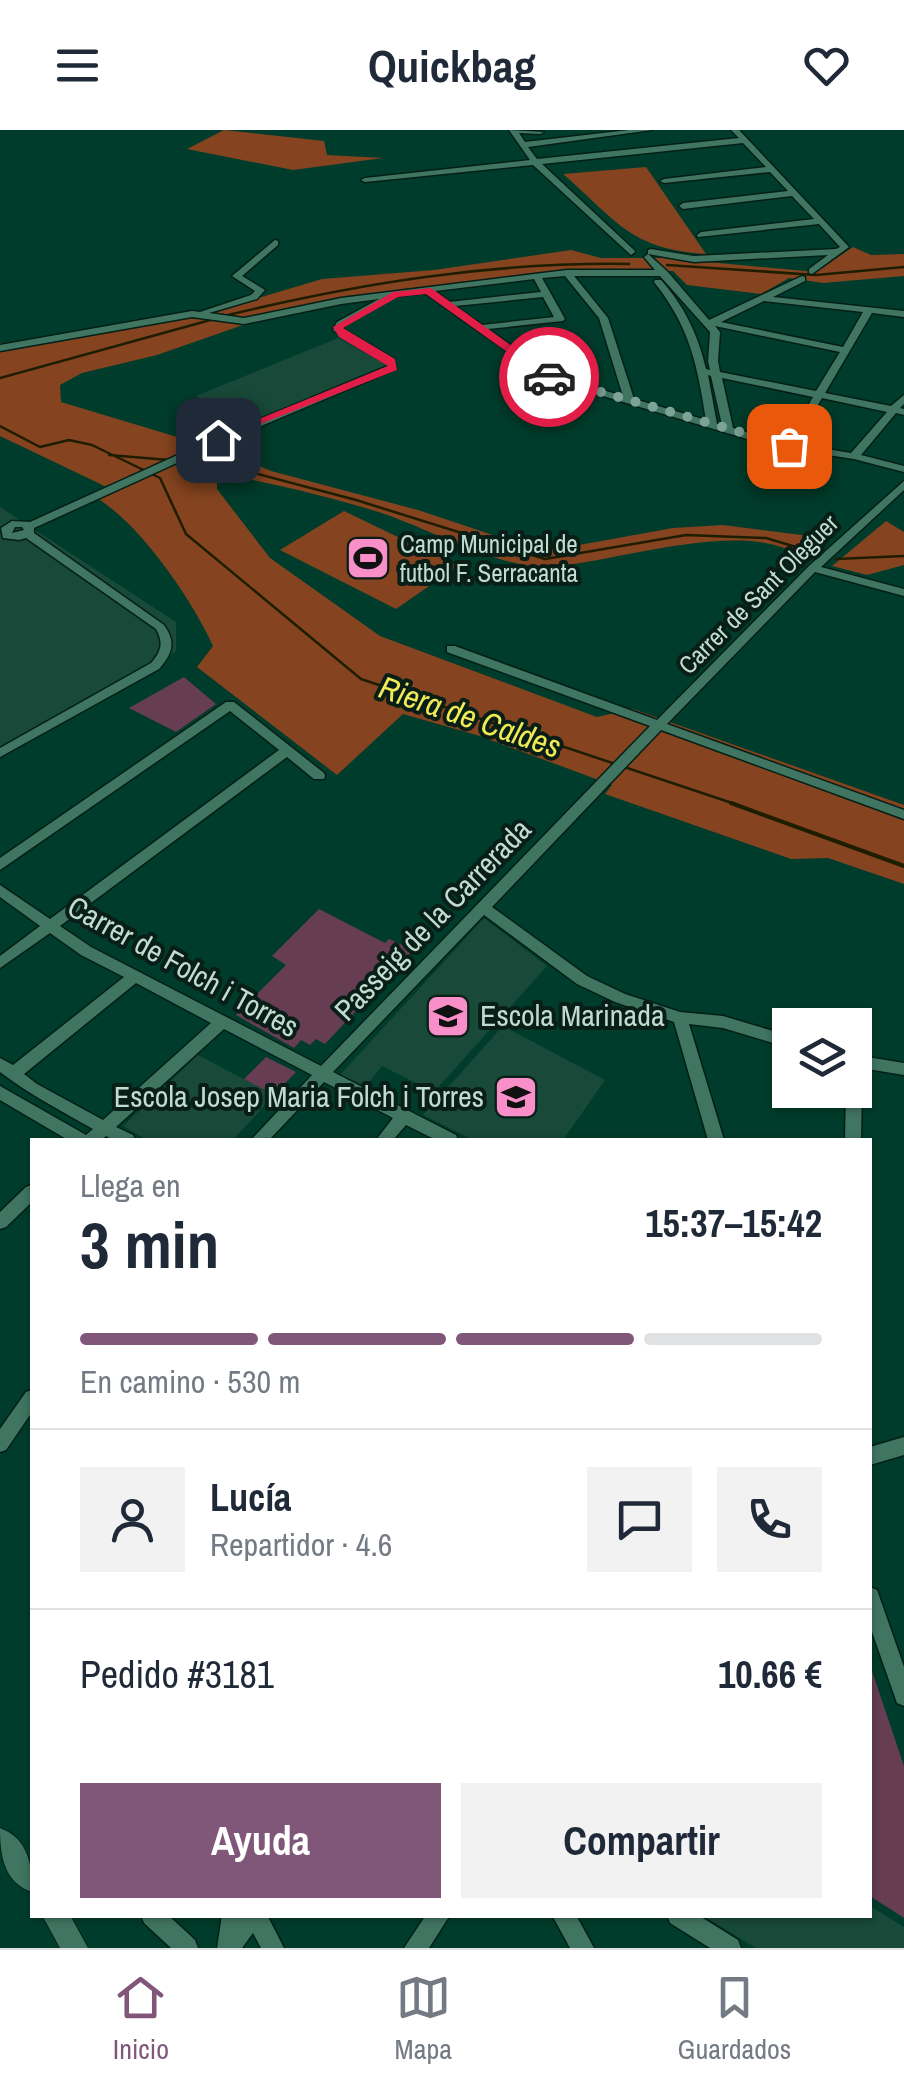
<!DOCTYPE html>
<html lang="es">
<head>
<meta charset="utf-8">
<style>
	body { margin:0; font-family:"Archivo Narrow",sans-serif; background:#f2f2f3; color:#1f2937; height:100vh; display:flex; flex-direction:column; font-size:38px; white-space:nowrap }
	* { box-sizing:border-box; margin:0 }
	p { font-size:32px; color:#747a83 }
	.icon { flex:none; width:55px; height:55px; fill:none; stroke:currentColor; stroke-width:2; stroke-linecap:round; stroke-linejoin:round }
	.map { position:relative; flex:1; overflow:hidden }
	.side { position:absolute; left:30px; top:1008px; width:842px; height:780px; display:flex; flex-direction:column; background:#fff; border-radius:0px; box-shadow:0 2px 8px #0004 }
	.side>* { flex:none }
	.buttons { position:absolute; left:772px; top:878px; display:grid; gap:20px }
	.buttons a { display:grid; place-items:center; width:100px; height:100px; border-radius:0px; background:#fff; box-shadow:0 2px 8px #0004; font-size:50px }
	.pin { position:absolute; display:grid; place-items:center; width:85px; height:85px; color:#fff; margin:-42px; border-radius:20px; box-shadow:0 5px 15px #0006 }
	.courier { position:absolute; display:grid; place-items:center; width:100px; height:100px; margin:-50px; border:8px solid #e11d48; border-radius:50%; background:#fff; color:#222; box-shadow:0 2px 12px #0007 }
	.overview em { font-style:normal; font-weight:800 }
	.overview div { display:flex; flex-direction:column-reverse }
	.overview { display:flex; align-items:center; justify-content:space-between; height:170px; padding:0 50px }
	h1 { font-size:65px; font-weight:800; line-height:75px }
	.bar { display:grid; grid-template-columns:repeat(4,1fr); gap:15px 10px; align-content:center; height:120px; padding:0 50px }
	.bar i { height:12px; border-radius:8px; background:#e0e1e3 }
	.bar .current { background:#815779 }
	.bar p { grid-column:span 4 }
	.line { display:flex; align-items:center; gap:25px; padding:0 50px; border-top:2px solid #e0e1e3 }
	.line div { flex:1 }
	.round { display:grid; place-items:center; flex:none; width:105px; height:105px; border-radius:0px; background:#f2f2f3 }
	.button { display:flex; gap:20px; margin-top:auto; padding:20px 50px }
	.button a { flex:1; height:115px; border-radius:0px; background:#815779; color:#fff; font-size:40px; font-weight:800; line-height:115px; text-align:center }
	.button a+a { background:#f2f2f3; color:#1f2937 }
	header { display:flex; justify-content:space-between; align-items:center; height:130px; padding:0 50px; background:#fff; font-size:45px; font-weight:800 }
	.dock { display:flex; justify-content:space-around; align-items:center; height:140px; border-top:2px solid #e0e1e3; background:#fff; font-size:28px; color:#747a83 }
	.dock a { display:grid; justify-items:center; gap:5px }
	.dock .current { color:#815779 }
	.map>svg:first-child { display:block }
</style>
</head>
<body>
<header><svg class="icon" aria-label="menu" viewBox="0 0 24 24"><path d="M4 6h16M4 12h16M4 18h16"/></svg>Quickbag<svg class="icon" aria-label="heart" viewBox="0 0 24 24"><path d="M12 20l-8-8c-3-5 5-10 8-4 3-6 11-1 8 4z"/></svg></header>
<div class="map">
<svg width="904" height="1818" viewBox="0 0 904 1818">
	<rect width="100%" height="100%" fill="#003c2b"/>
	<path fill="#184939" d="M338 208 388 236 245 293 196 266Z
		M0 377 176 492V521L0 619Z
		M484 788 547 836 434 962 382 936 366 956 340 945Z
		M503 896 605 950 563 1010H473L423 985Z
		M198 925 274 965 233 1010H147L123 996Z
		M870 1776 904 1797V1818H756L702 1785H870Z"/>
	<path fill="#85441f" d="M224 0 324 11 327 25 383 28 293 40 187 19Z
		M646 37 706 124C630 119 617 91 563 44Z
		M853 117 871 125 904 124V146L823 153 789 148 761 164 687 155 673 141H566L416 158 421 164 344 172 243 195 157 225 82 243 60 255 61 272 227 322 271 341 418 380 520 414 557 419 673 398 723 395 826 408 802 428C749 385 608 435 546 437 497 438 423 395 372 380 329 367 283 356 238 347L217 353V359L270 428 380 506 597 587 633 579 904 675V754L828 728 791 729 605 664 612 655 480 606 403 584 337 645 197 537 213 516C193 471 140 394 98 369L115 361 0 306V213L39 211 235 175 322 149 434 140 571 120 601 128H665L816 142Z
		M344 381 458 436 396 479 280 420Z
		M886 391 904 402V435L867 445 832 436Z"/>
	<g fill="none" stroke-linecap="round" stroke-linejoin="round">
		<path stroke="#1f1d00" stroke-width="2.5" d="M667 135 816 145 904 137
			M228 185C361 153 492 132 629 134
			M0 248 214 189
			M0 296 40 317 69 310 92 315 160 348 186 404 361 549 738 675
			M109 325 169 330
			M179 331 220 334 356 370 545 429 686 405 766 408 806 420
			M836 429 904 426"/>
		<path stroke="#1f1d00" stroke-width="4" d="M731 673 904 736"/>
	</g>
	<path fill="#663d53" d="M184 547 216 574 176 602 129 578Z
		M319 779 385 813 389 809 413 820 325 914 316 909 310 915 301 910 294 918 236 885 286 835 272 826Z
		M266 927 296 942 274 965 244 949Z
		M872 1541 904 1636V1788L870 1766Z"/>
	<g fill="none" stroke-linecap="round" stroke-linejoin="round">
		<g stroke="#031f16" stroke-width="3">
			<path id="minor" d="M509 0 544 2 540 4 519 3 525 12 629 0H652L528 17 537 29 739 8 731 0H739L849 117 812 144 809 143V139L828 125 694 132 648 124V120L651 119 694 126 836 119 840 117 819 94 698 107 697 105 701 102 814 89 792 66 683 79 679 76 683 73 788 61 770 42 664 53 660 51 664 49 766 37 743 13 542 34 634 120 635 122 631 125 533 35 365 52 361 50 365 48 530 30Z
				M275 110 278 111V115L242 146 265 160 257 169 209 183 244 188 341 168 567 140H655L644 127 648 124 667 141 709 190 802 146 805 147V151L773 167 904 181V187L872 183 825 263 891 276 904 265V274L900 278 904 279V285L896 283 861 325 904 336V342L854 329 774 317 546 249 425 163 382 168 386 171 384 173 344 195 343 199 394 229 396 239 223 312 34 398V403L164 495C176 512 173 523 159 539L0 627V618L151 533C161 522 164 513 156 499L26 408 19 410 3 408 1 398 12 391 30 392 215 308 388 236 387 232 333 200 337 192 379 169 341 174 244 194 192 187 0 221V215L192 181 200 182 251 165 255 161 232 146ZM565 146 599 188 623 266 552 245 488 199 563 191 565 189 542 148ZM574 146H660L710 202 708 231 710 240 706 239C698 205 685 177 661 150H655L654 152C690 197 697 234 706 290L634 269 608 188ZM534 149 541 162 449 172 435 161ZM543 167 554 187 482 195 455 176ZM764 171 863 182 843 217 721 192ZM715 196 840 222 816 261 720 242 718 231 720 202ZM708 245 711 246 722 295 717 294ZM722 248 813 267 786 313 779 312 733 298ZM822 268 887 282 851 323 795 314ZM15 397H22L24 400 12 403Z
				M904 351V360L821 437 904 459V466L815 442 667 594 904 680V689L661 600 492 777 587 846 625 864 680 882 723 886 790 906V918L723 898 689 894 724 1010H708L674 892 615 872 577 854 484 785 333 942 456 1005 458 1010H436L406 995 393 1010H376L393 988 324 952 269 1010H251L312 945 224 899 116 997 133 1005 135 1010H113L106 1006 102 1010H68L0 970V956L86 1005 93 999C61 981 29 964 0 942V928L13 935 124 847 81 825 50 803 0 838V826L40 796 0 767V755L50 789 279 620 230 581 0 740V728L226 572H234L324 643 325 646 324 649H314L287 627 60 796 91 817 321 936 650 596 447 522V516H455L657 590 809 436ZM136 853 211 893 103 990 37 954 24 944Z
				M855 925 904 933V945L855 937Z
				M855 954 862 960 861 1010H845L846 960H855Z
				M32 1055V1072L6 1097 0 1099V1082L26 1057Z
				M32 1260V1282L6 1320 0 1322V1299L26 1262Z
				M904 1307V1325L870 1335V1317Z
				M870 1457 877 1460 904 1537V1576L897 1573 870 1496Z
				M141 1785H168L195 1810 198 1818H171L144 1793Z
				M222 1785H267L284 1818H261L253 1803 242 1818H217Z
				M426 1785H450L429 1818H404Z
				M552 1785H576L594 1818H570Z
				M667 1785H698L738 1810 741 1818H710L670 1793Z"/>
		</g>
		<g stroke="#031f16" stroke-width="2">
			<path id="tertiary" d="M0 1698C29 1709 32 1735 32 1762 3 1752 0 1724 0 1698Z
				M42 1785H70L88 1818H60Z"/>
		</g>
		<use href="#minor" fill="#407561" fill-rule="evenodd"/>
		<use href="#tertiary" fill="#407561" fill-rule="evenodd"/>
	</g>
	<path fill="#e11d48" d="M431 158 552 245V249H545L426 164 398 167 343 198 395 229 397 240 215 312V307L388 236 339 207 333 197 393 162Z"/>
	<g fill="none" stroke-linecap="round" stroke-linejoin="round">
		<path stroke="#7da396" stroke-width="10" stroke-dasharray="0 18" d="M549 247 789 316"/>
	</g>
	<defs>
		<g id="stadium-square" transform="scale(2.25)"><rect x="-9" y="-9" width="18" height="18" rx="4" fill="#f98fc9" stroke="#081e16"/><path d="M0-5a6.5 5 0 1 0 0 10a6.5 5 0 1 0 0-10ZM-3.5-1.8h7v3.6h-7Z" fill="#111"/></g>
		<g id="school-square" transform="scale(2.25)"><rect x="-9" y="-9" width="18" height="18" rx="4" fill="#f98fc9" stroke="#081e16"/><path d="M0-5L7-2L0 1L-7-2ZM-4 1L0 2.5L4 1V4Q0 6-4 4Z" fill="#111"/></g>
	</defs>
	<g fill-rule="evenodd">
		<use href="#stadium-square" x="368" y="428"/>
		<use href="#school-square" x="448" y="886"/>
		<use href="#school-square" x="516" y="967"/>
	</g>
	<g text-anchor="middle" stroke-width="8" stroke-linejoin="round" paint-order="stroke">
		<g font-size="25" fill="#c0dbcf" stroke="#081e16" text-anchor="start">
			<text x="400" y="423">Camp Municipal de<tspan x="400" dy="29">futbol F. Serracanta</tspan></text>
		</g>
		<g font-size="25" fill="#c0dbcf" stroke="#081e16">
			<text transform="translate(758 464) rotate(-45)" y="9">Carrer de Sant Oleguer</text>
		</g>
		<g font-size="30" fill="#c0dbcf" stroke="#081e16">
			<text transform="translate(433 790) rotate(-46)" y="10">Passeig de la Carrerada</text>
			<text transform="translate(183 837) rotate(29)" y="10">Carrer de Folch i Torres</text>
		</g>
		<g font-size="30" fill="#c0dbcf" stroke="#081e16" text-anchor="start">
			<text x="480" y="896">Escola Marinada</text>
			<text x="484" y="977" text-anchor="end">Escola Josep Maria Folch i Torres</text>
		</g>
		<g font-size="32" font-style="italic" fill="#efea56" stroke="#081e16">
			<text transform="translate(470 587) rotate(19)" y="11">Riera de Caldes</text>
		</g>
	</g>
</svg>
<div class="buttons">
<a><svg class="icon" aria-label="layers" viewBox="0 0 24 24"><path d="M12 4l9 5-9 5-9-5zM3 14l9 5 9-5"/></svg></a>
</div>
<div class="pin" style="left:789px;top:316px;background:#ea580c"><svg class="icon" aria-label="bag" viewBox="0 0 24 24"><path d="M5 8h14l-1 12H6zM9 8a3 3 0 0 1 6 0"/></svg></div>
<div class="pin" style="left:218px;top:310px;background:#1f2937"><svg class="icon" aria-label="home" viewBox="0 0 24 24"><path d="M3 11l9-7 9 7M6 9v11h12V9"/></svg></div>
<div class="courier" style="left:549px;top:247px"><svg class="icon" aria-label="car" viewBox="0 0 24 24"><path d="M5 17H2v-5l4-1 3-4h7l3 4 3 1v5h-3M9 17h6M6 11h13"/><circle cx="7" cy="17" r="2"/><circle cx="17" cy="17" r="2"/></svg></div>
<section class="side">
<div class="overview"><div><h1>3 min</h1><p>Llega en</p></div><em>15:37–15:42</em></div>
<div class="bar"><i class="current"></i><i class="current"></i><i class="current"></i><i></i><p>En camino · 530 m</p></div>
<div class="line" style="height:180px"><a class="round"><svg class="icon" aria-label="person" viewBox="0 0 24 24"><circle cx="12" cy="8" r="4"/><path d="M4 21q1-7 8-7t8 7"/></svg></a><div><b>Lucía</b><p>Repartidor · 4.6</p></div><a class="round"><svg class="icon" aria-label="chat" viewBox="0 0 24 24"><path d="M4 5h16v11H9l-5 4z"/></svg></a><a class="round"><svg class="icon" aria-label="phone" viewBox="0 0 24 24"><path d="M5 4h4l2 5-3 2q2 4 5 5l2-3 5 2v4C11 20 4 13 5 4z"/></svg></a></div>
<div class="line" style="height:130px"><div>Pedido #3181</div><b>10.66 €</b></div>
<div class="button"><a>Ayuda</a><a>Compartir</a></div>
</section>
</div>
<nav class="dock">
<a class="current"><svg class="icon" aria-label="home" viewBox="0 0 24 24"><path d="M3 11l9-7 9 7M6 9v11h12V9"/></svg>Inicio</a>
<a><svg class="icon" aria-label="map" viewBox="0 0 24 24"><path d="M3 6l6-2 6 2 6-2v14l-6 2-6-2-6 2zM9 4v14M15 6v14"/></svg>Mapa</a>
<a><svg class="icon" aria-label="saved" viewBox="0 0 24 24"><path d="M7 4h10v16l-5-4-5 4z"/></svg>Guardados</a>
</nav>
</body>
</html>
